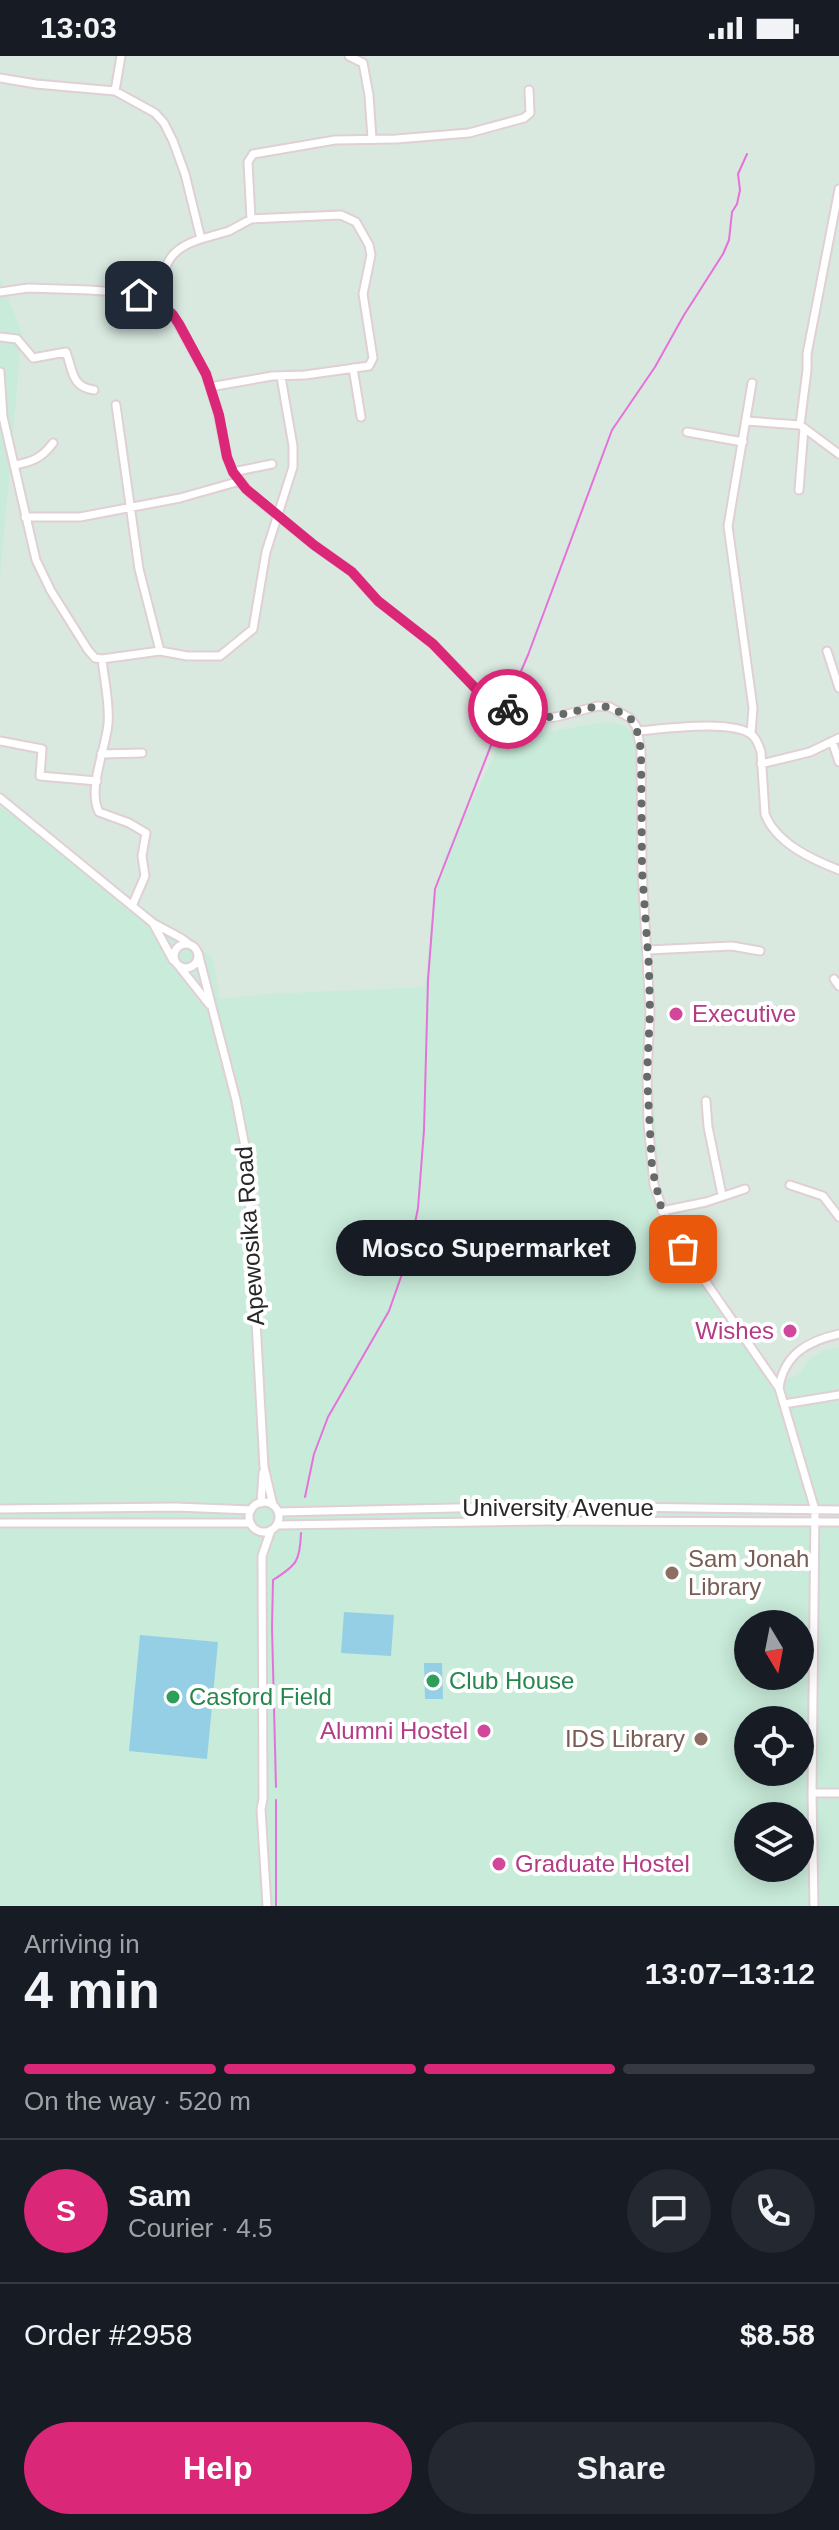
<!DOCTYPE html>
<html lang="en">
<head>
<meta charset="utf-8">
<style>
	body { margin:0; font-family:Helvetica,sans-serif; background:#242831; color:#f1f3f6; height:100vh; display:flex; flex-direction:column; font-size:30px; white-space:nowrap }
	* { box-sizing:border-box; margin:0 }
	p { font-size:26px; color:#9ea1a6 }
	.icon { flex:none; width:44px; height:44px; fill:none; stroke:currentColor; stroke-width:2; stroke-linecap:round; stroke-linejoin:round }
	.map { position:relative; height:1850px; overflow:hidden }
	.panel { display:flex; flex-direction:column; background:#171b24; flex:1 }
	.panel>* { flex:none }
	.needle { width:52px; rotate:170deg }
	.fabs { position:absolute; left:734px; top:1554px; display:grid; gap:16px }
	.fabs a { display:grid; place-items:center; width:80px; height:80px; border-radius:50%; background:#171b24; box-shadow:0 4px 20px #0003; font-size:40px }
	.pin { position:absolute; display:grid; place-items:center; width:68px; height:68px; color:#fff; margin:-34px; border-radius:16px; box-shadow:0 4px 12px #0006 }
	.courier { position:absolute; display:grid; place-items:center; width:80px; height:80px; margin:-40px; border:6px solid #db2777; border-radius:50%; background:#fff; color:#222; box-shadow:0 2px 10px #0007 }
	.bubble { position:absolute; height:56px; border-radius:28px; background:#171b24; box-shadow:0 4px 20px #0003; font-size:26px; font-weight:700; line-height:56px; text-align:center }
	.head em { font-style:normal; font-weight:700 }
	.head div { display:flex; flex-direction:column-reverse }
	.head { display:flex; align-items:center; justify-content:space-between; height:136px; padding:0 24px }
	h1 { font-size:52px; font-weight:700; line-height:60px }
	.bar { display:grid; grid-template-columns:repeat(4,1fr); gap:12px 8px; align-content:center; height:96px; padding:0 24px }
	.bar i { height:10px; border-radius:6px; background:#363941 }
	.bar .current { background:#db2777 }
	.bar p { grid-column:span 4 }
	.line { display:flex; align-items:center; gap:20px; padding:0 24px; border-top:2px solid #363941 }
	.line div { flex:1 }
	.round { display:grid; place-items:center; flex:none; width:84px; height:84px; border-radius:42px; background:#242831 }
	.action { display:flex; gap:16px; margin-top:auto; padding:16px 24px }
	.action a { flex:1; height:92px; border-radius:48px; background:#db2777; color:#fff; font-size:32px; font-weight:700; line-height:92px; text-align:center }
	.action a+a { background:#242831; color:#f1f3f6 }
	.status { display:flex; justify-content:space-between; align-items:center; height:56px; padding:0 40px; background:#171b24; direction:ltr }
	.status svg { height:22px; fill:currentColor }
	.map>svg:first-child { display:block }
</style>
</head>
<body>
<div class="status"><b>13:03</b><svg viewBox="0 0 49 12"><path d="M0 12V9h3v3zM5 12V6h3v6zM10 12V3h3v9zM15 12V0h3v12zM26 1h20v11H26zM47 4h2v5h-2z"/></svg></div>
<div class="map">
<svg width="839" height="1850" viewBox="0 0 839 1850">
	<rect width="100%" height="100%" fill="#d9e9e0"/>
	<path fill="#c9ebda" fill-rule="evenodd" d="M0 221 22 277 0 521Z
		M604 666 623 669 637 680 645 715 649 974 662 1167 776 1327 798 1319 810 1303 823 1295 839 1292V1850H0V751L212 901 220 943 268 938 425 931 432 857 444 802 509 669 536 678ZM748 1568H800V1620H748ZM748 1664H800V1716H748ZM748 1760H800V1812H748Z"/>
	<path fill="#94cfe5" d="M344 1556 394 1559 391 1600 341 1597Z
		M140 1579 218 1586 207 1703 129 1695Z
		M424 1607H442L443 1643H425Z"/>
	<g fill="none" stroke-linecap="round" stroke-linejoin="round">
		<path stroke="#e771da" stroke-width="2" d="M506 650 528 599 612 374 655 311 684 259 723 198 729 184 732 156 737 148 740 134 738 118 747 98
			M305 1441 314 1398 328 1361 389 1255 402 1218 412 1182 418 1152 424 1074 428 924 435 833 504 656
			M276 1731 272 1571 273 1524C297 1509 300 1505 301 1477
			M276 1850V1744"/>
		<g stroke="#e0cfd5" stroke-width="11">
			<path id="street" d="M349 0 363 7 369 39 372 83
				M0 22 36 28 115 35 155 57 164 67 173 85 185 118 201 183C165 194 165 211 157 244
				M115 35 121 0
				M251 163 248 106 253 98 335 84 396 83 469 77 524 62 530 57 529 34
				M201 183 229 175 251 163 341 159 356 166 369 189 371 199 363 238 373 302 369 310 305 319 272 320 210 331
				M0 236 28 232 89 234 132 237 157 244 173 259 206 318 217 353 227 401 233 416 251 438 314 489 352 516 378 545 433 588 484 640 507 653 535 663 556 661 598 650 610 651 630 662 636 670 641 694 642 814 650 956 647 1019 648 1067 654 1129 670 1174 779 1332
				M0 281 17 283 33 302 66 296C73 314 71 331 94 334
				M353 312 361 361
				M0 316 3 361 36 504 51 535 88 594 95 602 102 603 160 595 187 600H220L253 573 266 496 293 411V390L281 321
				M116 349 139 513 160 595
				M746 365 800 369 839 398
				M800 369 807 314V298L839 133
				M687 376 743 386
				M14 409C32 406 42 402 53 387
				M233 416 272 408
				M799 434 804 372
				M25 461H80L180 442 240 425
				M827 595 839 632
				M102 603C104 624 110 647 108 668 106 692 87 734 99 756L129 767 146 777 142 800 145 820 132 850
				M637 675C663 673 732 663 752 679 757 683 759 690 761 696L765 758C776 787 811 803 839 814
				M751 678 753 652 728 470 752 327
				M0 685 42 693 40 720 97 725
				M832 685 839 706
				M101 698 142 697
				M761 708 810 696 839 682
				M0 742 153 867 181 882 189 888
				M154 869 173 904
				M174 900a12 12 0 1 1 24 0a12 12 0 1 1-24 0Z
				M648 894 732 890 760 895
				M198 897 236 1044 247 1101 264 1411 273 1449
				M179 910 209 948
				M834 923 839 930
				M706 1045 708 1071 722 1139
				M790 1129 823 1140 839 1161
				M662 1155 706 1146 745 1133
				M784 1348 839 1339
				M249 1461a15 15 0 1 1 30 0a15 15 0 1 1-30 0Z
				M261 1447 263 1417
				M0 1453 176 1451 251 1454
				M278 1456 547 1450 839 1454
				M0 1467H250
				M278 1469 546 1465 839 1466
				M812 1737H839
				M267 1850 261 1753 263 1743 262 1500 271 1474
				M814 1850 812 1739 815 1454 779 1332C784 1298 808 1285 839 1278"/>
		</g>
		<use href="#street" stroke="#fff" stroke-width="7"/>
	</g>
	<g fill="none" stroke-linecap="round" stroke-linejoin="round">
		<path stroke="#656b68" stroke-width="8" stroke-dasharray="0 14.4" d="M508 653 525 660 541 663 598 650 610 651 630 662 636 670 641 694 642 814 649 912 650 956 647 1019 652 1112 662 1155 670 1174 683 1193"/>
		<path stroke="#db2777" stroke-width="10" d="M139 239 157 244 173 259 179 268 206 318 219 359 227 401 233 416 246 433 314 489 352 516 378 545 433 588 477 634 508 653"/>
	</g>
	<g fill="#d1479c" stroke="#fff" stroke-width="3">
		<circle cx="676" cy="958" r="8"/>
		<circle cx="790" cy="1275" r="8"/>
		<circle cx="484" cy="1675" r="8"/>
		<circle cx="499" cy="1808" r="8"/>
	</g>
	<g fill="#8d6e63" stroke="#fff" stroke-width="3">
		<circle cx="672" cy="1517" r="8"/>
		<circle cx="701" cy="1683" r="8"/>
	</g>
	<g fill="#2e9e5b" stroke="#fff" stroke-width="3">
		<circle cx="433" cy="1625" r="8"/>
		<circle cx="173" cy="1641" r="8"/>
	</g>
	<g text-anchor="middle" stroke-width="8" stroke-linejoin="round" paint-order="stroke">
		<g font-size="24" fill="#b23c85" stroke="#fff" text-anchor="start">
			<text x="692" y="966">Executive</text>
			<text x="774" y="1283" text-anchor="end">Wishes</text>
			<text x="468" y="1683" text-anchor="end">Alumni Hostel</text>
			<text x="515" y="1816">Graduate Hostel</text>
		</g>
		<g font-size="24" fill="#272727" stroke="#fff">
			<text transform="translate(250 1180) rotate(-94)" y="8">Apewosika Road</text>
			<text x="558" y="1460">University Avenue</text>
		</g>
		<g font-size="24" fill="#785e54" stroke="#fff" text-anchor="start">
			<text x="688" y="1511">Sam Jonah<tspan x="688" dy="28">Library</tspan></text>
			<text x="685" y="1691" text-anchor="end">IDS Library</text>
		</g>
		<g font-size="24" fill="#27864d" stroke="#fff" text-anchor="start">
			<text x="449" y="1633">Club House</text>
			<text x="189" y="1649">Casford Field</text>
		</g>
	</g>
</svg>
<div class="fabs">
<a><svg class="needle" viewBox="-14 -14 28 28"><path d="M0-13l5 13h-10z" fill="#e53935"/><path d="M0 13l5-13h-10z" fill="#9ea1a6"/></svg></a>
<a><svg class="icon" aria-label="locate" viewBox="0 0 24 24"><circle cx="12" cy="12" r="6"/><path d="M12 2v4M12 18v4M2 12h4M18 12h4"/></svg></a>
<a><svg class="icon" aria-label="layers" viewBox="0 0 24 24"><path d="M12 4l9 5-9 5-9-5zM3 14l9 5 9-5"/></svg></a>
</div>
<div class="pin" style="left:683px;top:1193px;background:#ea580c"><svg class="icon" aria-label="bag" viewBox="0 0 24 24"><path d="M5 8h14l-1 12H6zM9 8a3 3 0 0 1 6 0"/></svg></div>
<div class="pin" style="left:139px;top:239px;background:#1f2937"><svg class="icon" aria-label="home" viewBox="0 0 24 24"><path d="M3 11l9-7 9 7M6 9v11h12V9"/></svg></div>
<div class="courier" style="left:508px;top:653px"><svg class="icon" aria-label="bike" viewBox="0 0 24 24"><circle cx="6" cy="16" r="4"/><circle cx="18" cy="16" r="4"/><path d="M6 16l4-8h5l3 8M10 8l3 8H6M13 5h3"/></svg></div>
<div class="bubble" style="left:336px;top:1164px;width:300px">Mosco Supermarket</div>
</div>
<section class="panel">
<div class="head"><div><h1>4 min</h1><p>Arriving in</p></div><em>13:07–13:12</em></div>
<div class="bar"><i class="current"></i><i class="current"></i><i class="current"></i><i></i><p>On the way · 520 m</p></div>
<div class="line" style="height:144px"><b class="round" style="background:#db2777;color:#fff">S</b><div><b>Sam</b><p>Courier · 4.5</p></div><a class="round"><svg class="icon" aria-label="chat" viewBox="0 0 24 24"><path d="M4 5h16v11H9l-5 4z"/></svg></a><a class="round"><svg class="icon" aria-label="phone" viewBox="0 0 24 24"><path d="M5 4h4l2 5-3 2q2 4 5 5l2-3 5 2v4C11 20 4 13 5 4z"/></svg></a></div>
<div class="line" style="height:104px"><div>Order #2958</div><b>$8.58</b></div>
<div class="action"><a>Help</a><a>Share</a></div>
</section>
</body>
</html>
